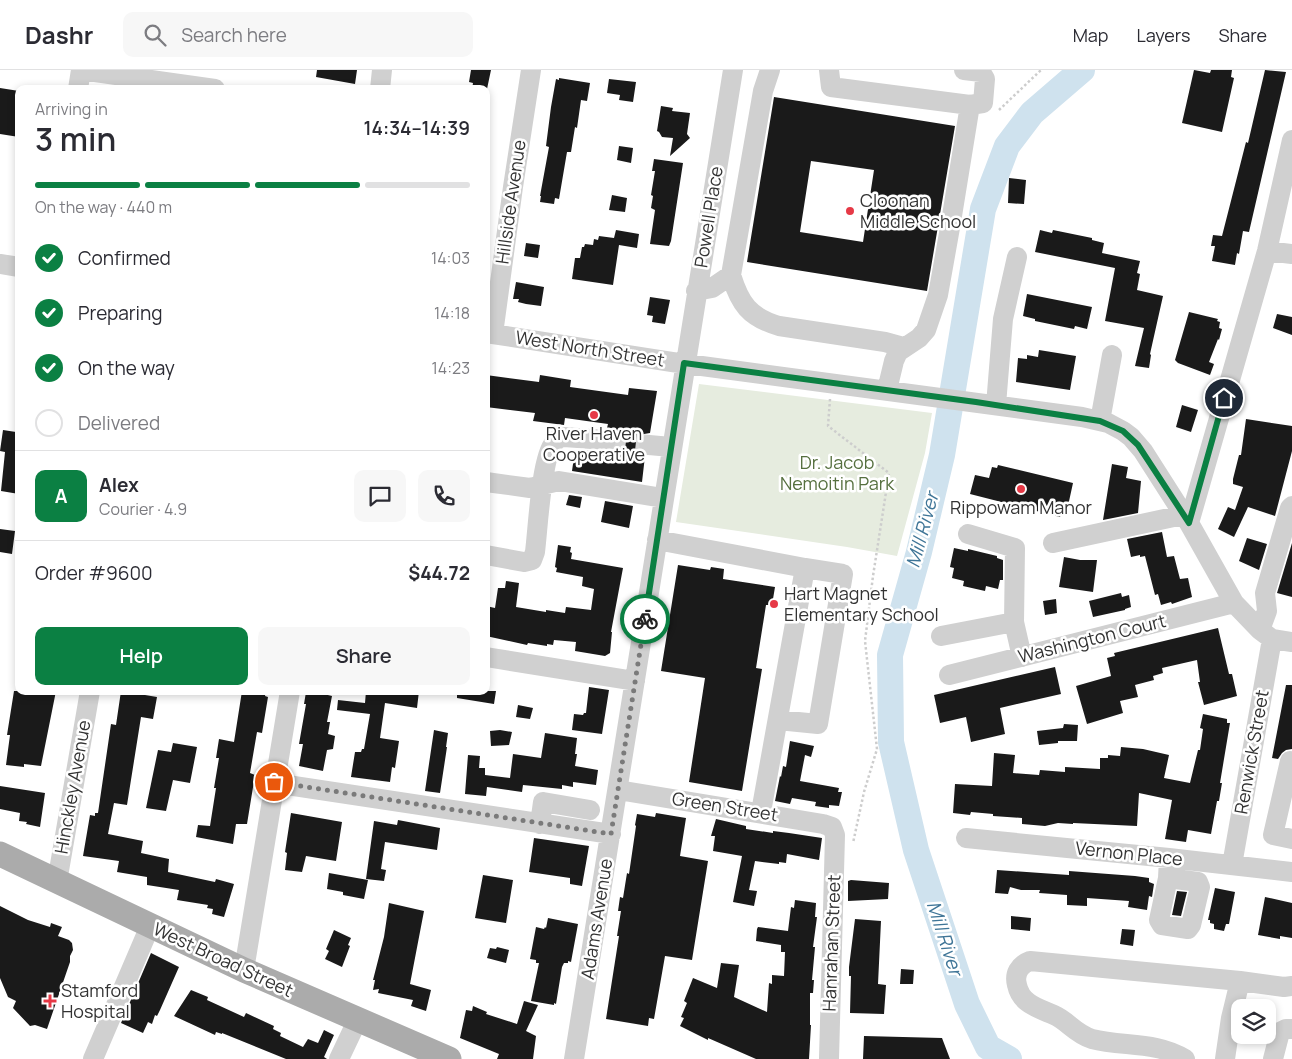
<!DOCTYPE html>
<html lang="en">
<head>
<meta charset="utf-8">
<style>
	body { margin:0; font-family:Manrope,sans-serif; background:#f7f7f7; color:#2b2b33; height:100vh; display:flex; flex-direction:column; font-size:19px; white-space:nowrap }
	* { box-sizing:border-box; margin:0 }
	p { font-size:16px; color:#7c7c81 }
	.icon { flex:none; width:28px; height:28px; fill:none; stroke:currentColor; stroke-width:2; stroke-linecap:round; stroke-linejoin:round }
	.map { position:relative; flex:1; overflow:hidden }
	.drawer { position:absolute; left:15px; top:15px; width:475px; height:610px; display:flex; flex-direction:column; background:#fff; border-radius:10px; box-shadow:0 2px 8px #0003 }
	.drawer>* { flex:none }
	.controls { position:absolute; left:1231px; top:929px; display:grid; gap:10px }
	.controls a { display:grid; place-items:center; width:45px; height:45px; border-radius:10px; background:#fff; box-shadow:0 2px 8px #0003; font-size:25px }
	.pin { position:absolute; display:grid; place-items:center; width:42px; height:42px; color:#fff; margin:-21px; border:2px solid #fff; border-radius:50%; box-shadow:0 1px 5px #0007 }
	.courier { position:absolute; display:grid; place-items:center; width:50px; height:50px; margin:-25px; border:4px solid #0b8043; border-radius:50%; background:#fff; color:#222; box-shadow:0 1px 6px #0007 }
	.headline em { font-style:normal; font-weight:600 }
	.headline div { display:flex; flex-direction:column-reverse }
	.headline { display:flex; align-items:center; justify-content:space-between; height:85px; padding:0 20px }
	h1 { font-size:32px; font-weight:600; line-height:38px }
	.bar { display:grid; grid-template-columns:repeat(4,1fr); gap:8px 5px; align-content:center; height:60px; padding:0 20px }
	.bar i { height:6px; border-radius:4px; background:#e1e1e2 }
	.bar .active { background:#0b8043 }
	.bar p { grid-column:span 4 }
	.line { display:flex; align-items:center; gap:12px; padding:0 20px; border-top:1px solid #e1e1e2 }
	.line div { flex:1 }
	.round { display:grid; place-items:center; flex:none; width:52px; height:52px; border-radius:10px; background:#f7f7f7 }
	ol { padding:0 20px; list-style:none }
	li { display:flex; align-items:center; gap:15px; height:55px }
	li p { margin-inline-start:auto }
	li .icon { padding:5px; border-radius:50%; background:#0b8043; color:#fff; stroke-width:4 }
	li:last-child { color:#7c7c81 }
	li i { width:28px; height:28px; border:2px solid #e1e1e2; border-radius:50% }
	.cta { display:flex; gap:10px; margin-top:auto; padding:10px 20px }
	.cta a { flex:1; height:58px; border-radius:10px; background:#0b8043; color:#fff; font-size:20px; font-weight:600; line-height:58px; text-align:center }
	.cta a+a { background:#f7f7f7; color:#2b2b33 }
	header { display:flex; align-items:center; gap:30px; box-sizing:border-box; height:70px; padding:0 25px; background:#fff; border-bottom:1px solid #e1e1e2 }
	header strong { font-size:24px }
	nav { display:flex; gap:28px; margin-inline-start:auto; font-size:18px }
	.search { width:350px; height:45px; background:#f7f7f7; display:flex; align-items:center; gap:12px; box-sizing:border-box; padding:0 18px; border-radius:10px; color:#7c7c81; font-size:19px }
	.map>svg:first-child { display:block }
</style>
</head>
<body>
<header>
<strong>Dashr</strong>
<div class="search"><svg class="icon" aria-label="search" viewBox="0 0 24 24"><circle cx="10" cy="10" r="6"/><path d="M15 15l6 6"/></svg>Search here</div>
<nav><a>Map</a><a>Layers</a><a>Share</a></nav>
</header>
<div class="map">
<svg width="1292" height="989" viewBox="0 0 1292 989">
	<rect width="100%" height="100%" fill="#fff"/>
	<path fill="#e6ecdf" d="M699 314 932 343 925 383 897 486 847 477 676 452Z"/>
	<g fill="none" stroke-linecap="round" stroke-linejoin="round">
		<path stroke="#cfe2ee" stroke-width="26" d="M1009 989 988 977 967 934 916 780 891 672 890 585 919 482 942 385 983 139 1007 76 1032 43 1082 0"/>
	</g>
	<path fill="#1a1a1a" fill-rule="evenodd" d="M317 0H357L355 14 316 7Z
		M471 0H491L487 19H472L473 13 469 12Z
		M1194 0 1210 3 1211 0H1232L1231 7 1234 8 1222 62 1182 53Z
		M1265 0 1286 2 1249 162 1243 161 1239 184 1237 183 1235 195 1212 191 1215 176H1211L1213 165 1222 166 1246 72 1248 73Z
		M559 8 590 13 587 31 581 30 577 58 575 57 571 82H567L559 129 555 128 554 134 540 132 541 126H540L549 77 546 76 551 37 556 9 559 10Z
		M609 9 636 12 633 32 619 30 620 25 607 23Z
		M0 18 19 21V67L0 64Z
		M774 27 955 56 927 221 747 192ZM811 91 874 100 863 172 800 162Z
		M661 36 673 38 672 41 690 43 687 64 690 68 670 86 673 68 662 67 659 62 657 61Z
		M619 76 633 78 631 93 617 90Z
		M654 89 683 93 671 171 669 176 650 174 655 140 651 138 653 126 651 125 655 101H652Z
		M1009 108 1026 110 1024 134 1008 133Z
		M612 125 627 128 625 142 609 140Z
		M616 160 639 164 637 178 619 175 613 215 572 209 575 188H580L582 177H584L585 174 593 175 594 169 598 170 599 166 614 168Z
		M1040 160 1052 163 1053 160 1092 168V170L1104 173 1102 183 1140 191 1137 203 1140 204 1137 220 1163 226 1150 284 1151 285 1149 298 1135 296 1144 258 1105 251 1115 198 1035 182Z
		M526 173 540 175 538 188 524 186Z
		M516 212 544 217 541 236 526 234 518 232 519 229H513Z
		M1027 224 1092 237 1087 259 1075 256 1074 259 1035 251V249L1023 246Z
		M650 227 670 230 665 254 652 252 653 246 647 245Z
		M1189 242 1218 249 1217 251 1220 252 1219 258 1222 259 1219 270 1218 269 1209 292 1214 294 1210 305 1178 293 1175 290Z
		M1277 244 1292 247V265L1273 258Z
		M1039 280 1076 286 1070 320 1016 312 1018 288 1027 289V285L1038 287Z
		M486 305 539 312 540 305 571 310 570 317 628 325 629 318 657 321 650 363 644 364 639 369 637 373 638 380 645 386 642 412 572 401 575 380 605 382 611 381 616 377 618 371 617 365 613 360 607 358 608 354 565 348 564 355 533 351 535 343 486 337Z
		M1182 335 1198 340 1191 362 1176 357Z
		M1246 349 1292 356V381L1275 446 1248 437 1234 467 1218 459 1228 437 1235 440 1243 417 1233 414V409L1239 385H1241Z
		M3 360 16 362 19 364V424L1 421 5 382 0 381Z
		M1112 394 1128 397 1126 408 1141 411 1138 443 1103 450Z
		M998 395 1073 413 1066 445 1061 444 1060 447 970 424 975 405 989 408 992 397 997 398Z
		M569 425 582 427 580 438 566 435Z
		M605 431 633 436 629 458 601 452Z
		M0 459 15 461 12 484 0 482Z
		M1162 462 1167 487 1174 486 1180 509 1188 508 1192 527 1172 534 1171 532 1161 535 1158 524 1155 525 1145 486 1140 487V485L1131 487 1127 469Z
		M1247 468 1267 474 1259 500 1239 491Z
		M1292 473V527L1277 523Z
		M558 475 571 477 570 482 572 483 571 489 623 498 611 562H612L610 583 605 586 575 581 576 572 554 570 553 575 547 574V576L528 573 527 575 486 566V536L495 538 498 518H505L506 511 519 513 516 537 546 542V540L565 543 566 537 591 540 594 519 582 516 583 507 556 502 557 498 555 497Z
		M954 478 968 481V479L997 486V488L1003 490V510H1000L998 519 986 516 985 521 963 516 964 511 952 508 954 498 950 497Z
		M1064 487 1080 490H1097L1093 522 1059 517Z
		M678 495 710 500 711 497 724 499 723 509 775 517 772 535H766L756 598 762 599 742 721 689 712 705 608 661 601Z
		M1121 523 1122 527 1129 525 1131 537 1125 539V540L1093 547 1089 531Z
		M1056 529 1057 543 1045 545 1043 531Z
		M1218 558 1229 604H1232L1237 626 1204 635 1198 612H1200L1197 590 1162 598 1163 603 1153 606 1154 610 1135 615 1138 627 1120 631 1123 643 1087 654 1076 616 1111 606 1107 588 1115 586 1114 583Z
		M1055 597 1061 624 1000 638 1005 664 971 672 966 647 940 653 934 625Z
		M1286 615H1292V679L1286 680 1282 683 1278 689 1272 688Z
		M589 617 609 620 602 664 572 660 574 644 583 645 584 643H586Z
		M14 621H56L41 696 24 694V697L6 695 10 665H7Z
		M121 621 157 627 153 649 141 647 127 735 114 733 108 764 143 771 141 783 169 789 168 802 215 812 216 809 234 814 224 847 212 844 213 839 207 838 208 835 177 830 179 820 147 815V807L117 802 119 791 83 786 90 745 95 746V743H98L111 654 116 655Z
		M242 621H266L265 626 268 627 262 663 257 662 250 703 255 705 247 754H236L233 774 196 767 198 755 210 756 216 718H214L219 688H216L219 669 234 672Z
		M311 621 332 626 327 652H330L328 664 335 666 333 679 327 680 323 701 299 696 303 674H299L306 634H304L306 622 310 623Z
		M366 621H419L417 638 385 633 380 668 399 671 395 698 392 697 390 712 351 707 355 682H361L362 679H364L370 644 337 640 338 630 365 633Z
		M457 621H496L494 634 457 628Z
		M518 635 533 638 530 649 516 647Z
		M1203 644 1227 649V653H1230L1220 713H1222L1219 731H1217L1211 764 1188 760 1186 772 1165 769 1172 730 1139 723 1137 756 1073 753V754L1058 753 1045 756 1022 754V748L993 746V744L971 742 970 745 953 743 955 714 992 716 994 683 1015 685 1013 703 1039 705 1040 700 1065 702V697L1100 699V688H1108V685L1120 686 1121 677 1143 679 1169 685 1164 708 1190 713 1198 680H1200L1203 659 1200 658Z
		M1064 654 1078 655 1077 671H1058V673L1039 675 1037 661 1063 658Z
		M434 660 448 663 446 677H447L440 723 425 721Z
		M500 660 512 662 509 675 491 676 490 661Z
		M545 663 577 668 575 684H577L575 696 598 700 596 715 573 712V717L562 715V719L523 715 522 722 487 717 486 726 465 724 468 685 480 686 479 698H485V705L510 708 513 684 541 688Z
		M790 671 814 676 811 687 805 685 800 711 839 718 838 722H842L839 736 829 735V738L815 736 816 732 792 728 790 734 775 731 780 706 781 707 783 696 786 697Z
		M173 673 197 677 190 713 173 710 166 741 146 738 158 680 171 682Z
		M0 716 45 723 40 757 26 754 27 752 19 751 20 743 0 739Z
		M291 743 342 752 336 791 306 786 302 802 285 800 287 783 285 782Z
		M656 743 686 748 680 786 708 791 692 890 665 886 654 949 649 948 648 956 606 949 619 866H617L621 841H618L620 827 623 828 627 803 629 804 636 756 635 755 637 744 655 747Z
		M716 749 746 756V759L773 763V761L789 763 822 768 819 790 787 784 786 793 779 792V794L755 791 749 820 757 821 754 836 733 832 742 786 713 781 715 766H711Z
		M398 750 440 758 437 780 385 772 381 799 386 800 384 811 366 809 374 751 397 755Z
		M534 768 589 776 582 816 570 814V808L529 802Z
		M997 800 1069 805V801L1135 806 1149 808V812L1154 814 1152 827 1149 826 1147 840 1128 837 1129 831 1087 828V836L1067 835V825L1039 823 1040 820H1021L1010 817 1008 824 995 823Z
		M329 803 368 810 364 829 343 825V822L327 819Z
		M483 805 513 810 506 853 475 848Z
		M851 810 889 813 888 829 848 831V811Z
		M1215 818 1235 822 1229 854H1226L1224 861 1214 859V854L1210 853V850H1208Z
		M1177 821 1187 822 1181 846 1172 845Z
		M1265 827 1292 833V868L1280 866V869L1258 865Z
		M795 830 816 833 815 847H817L813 877H815L812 910H814L813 923H810V955H811L809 989H756L708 968V970L680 956 684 948 681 947 687 933 684 931 693 908 717 918 721 893 739 895 734 927 767 942 769 913 772 914V905L784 906 785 882H781V875L756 871 757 859 758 857 788 861 791 837 794 838Z
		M389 833 424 841 410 914 431 920 426 941 411 936 413 930 378 923 379 919 373 920 375 910H373L384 867Z
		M0 836 28 850 50 857 51 853 62 857 58 866 69 870 72 873 73 880 70 886V892L47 959 35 955 30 956 13 938 16 931 8 927 0 908Z
		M1011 846 1031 848 1030 861 1011 859Z
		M548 848 578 854 571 892 568 891V893H564L562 897 556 934 554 933V935L531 931 539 893H536V890L530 889 536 857 544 859 545 857 546 858Z
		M855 849 881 851 878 914 886 915 884 944 850 943 851 906H849V897Z
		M1122 859 1135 860 1133 876 1120 874Z
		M334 860 351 868 348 875 350 876 342 897 325 889 329 881 326 879Z
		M497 877 509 880 506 893 487 888 490 878 496 879Z
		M151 883 179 897 160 940 157 946 155 945 152 954 148 952 143 963 121 953Z
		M901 899 914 900 913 914H900Z
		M191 920 208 927 207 930 244 947 246 943 274 956 273 959 281 963 280 966 303 977 308 969 318 973 324 960 334 965 324 987 327 989H286L222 963V964L216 962 215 965 174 946Z
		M524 931 538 935 526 961 536 966 533 989H497L499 984 460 968 466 940 472 941 473 936 487 942 486 944 517 954Z
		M864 966 942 968 950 989H863Z"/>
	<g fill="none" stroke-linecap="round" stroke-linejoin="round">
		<path stroke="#d6d6d6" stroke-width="20" stroke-dasharray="20 10" stroke-linecap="butt" d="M606 370 649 375"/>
		<path stroke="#cdcdcd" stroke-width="2.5" stroke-dasharray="2.5 2.5" stroke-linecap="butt" d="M999 40 1041 0
			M830 329 828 356 889 403 873 506 865 571 877 679 864 722 853 773"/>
		<path stroke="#d0d0d0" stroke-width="20" d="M829 0 831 17 970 35 983 33 985 9 981 2 964 0
			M78 19 81 0 215 19
			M380 19 382 0
			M1267 181 1292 184
			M0 194 19 197
			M731 205C740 234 749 247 779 256L885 272 903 277
			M696 221 712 218 731 205 763 21 770 0
			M486 263 672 292 1082 347 1108 353 1123 361 1131 367 1143 381 1189 453 1234 533 1260 560 1272 569 1292 572
			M493 264 513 117 531 0
			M887 320 894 291 898 282 919 268 926 260 938 225 951 152 970 35
			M996 335 1003 249 1017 187
			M1100 351 1112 285
			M649 375 671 377
			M486 412 530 418 559 411 663 428
			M1189 453 1267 181 1292 70
			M968 464 1015 478 1014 552
			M657 470 805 498 761 742
			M1053 473 1183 445
			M486 485 524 492 532 490 535 482C538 459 541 388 554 373 556 369 559 368 564 367L606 370
			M1260 560 1267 541 1265 523 1290 438 1292 436
			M941 566 1014 552 1022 587
			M486 587 635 611
			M949 605 1234 533
			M778 650 818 654 843 504 805 498
			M1290 691 1273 765 1292 769
			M274 713 611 764
			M618 720 823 754 832 757 835 765 829 989
			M540 754 543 732 590 740
			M966 768 1169 788 1292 802
			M1232 795 1272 569
			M1168 808 1198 812 1200 817 1191 855 1188 859 1162 855 1159 850 1168 808 1169 788
			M57 812 90 621
			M244 900 290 621
			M93 989 150 856
			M339 989 357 951
			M574 989C628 659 678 329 733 0
			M1185 989C1156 971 1123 977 1092 969 1074 963 1068 951 1054 945 1038 938 1021 934 1017 915 1014 904 1019 895 1030 891L1240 911
			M1225 989 1231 948 1240 911 1284 917 1292 916
			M1273 989 1280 962 1286 959H1292"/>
		<path stroke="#ababab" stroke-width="25" d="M0 784 244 900 449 989"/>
	</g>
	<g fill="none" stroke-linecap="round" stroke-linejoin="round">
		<path stroke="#7a7a7a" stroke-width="5" stroke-dasharray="0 9" d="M274 712 611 764 645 549"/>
		<path stroke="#0b8043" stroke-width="6" d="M645 549 684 293 976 332 1100 351 1123 361 1138 375 1189 453 1224 328"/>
	</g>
	<g fill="#e63946" stroke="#fff" stroke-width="2">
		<circle cx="850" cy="141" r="5"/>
		<circle cx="594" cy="345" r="5"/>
		<circle cx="1021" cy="419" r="5"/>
		<circle cx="774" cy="534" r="5"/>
		<path d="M47.5 923.5h5v5h5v5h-5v5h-5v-5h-5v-5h5z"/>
	</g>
	<g text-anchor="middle" stroke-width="5" stroke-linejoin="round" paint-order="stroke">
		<g font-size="18" fill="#333" stroke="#fff" text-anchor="start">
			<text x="860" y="137">Cloonan<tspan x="860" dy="21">Middle School</tspan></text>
			<text x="594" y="370" text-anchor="middle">River Haven<tspan x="594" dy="21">Cooperative</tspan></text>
			<text x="1021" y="444" text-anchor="middle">Rippowam Manor</text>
			<text x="784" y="530">Hart Magnet<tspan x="784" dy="21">Elementary School</tspan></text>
			<text x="61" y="927">Stamford<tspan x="61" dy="21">Hospital</tspan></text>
		</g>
		<g font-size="18" fill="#333" stroke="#fff">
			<text transform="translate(511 132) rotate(-82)" y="6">Hillside Avenue</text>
			<text transform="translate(709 147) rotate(-81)" y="6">Powell Place</text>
			<text transform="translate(590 279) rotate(9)" y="6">West North Street</text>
			<text transform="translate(1092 569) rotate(-14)" y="6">Washington Court</text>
			<text transform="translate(1252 682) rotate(-80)" y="6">Renwick Street</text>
			<text transform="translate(73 717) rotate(-80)" y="6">Hinckley Avenue</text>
			<text transform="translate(725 737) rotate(9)" y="6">Green Street</text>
			<text transform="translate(1129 784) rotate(6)" y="6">Vernon Place</text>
			<text transform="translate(597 849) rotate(-81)" y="6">Adams Avenue</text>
			<text transform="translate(832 873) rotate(-88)" y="6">Hanrahan Street</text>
			<text transform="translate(223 890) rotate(25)" y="6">West Broad Street</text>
		</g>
		<g font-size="18" fill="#56703f" stroke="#fff">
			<text x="837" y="399">Dr. Jacob<tspan x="837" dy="21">Nemoitin Park</tspan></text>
		</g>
		<g font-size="19" font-style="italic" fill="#3f7597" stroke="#fff">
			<text transform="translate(922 460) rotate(-75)" y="7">Mill River</text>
			<text transform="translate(945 868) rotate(72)" y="7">Mill River</text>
		</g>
	</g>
</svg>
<div class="controls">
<a><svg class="icon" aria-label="layers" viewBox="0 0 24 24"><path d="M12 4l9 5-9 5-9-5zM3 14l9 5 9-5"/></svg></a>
</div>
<div class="pin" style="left:274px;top:712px;background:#ea580c"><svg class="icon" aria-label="bag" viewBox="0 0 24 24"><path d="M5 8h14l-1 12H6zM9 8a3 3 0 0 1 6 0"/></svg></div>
<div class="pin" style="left:1224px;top:328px;background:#1f2937"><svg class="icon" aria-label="home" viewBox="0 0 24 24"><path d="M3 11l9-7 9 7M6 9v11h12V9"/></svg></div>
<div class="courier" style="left:645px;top:549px"><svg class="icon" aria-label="bike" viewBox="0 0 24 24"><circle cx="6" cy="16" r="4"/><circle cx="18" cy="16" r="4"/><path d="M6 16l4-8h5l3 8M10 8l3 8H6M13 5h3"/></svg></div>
<section class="drawer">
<div class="headline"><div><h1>3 min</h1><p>Arriving in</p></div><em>14:34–14:39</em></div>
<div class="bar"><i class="active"></i><i class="active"></i><i class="active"></i><i></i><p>On the way · 440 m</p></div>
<ol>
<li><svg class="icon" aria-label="check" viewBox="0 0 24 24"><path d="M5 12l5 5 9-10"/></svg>Confirmed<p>14:03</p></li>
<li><svg class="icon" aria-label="check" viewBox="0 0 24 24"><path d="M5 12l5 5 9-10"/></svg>Preparing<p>14:18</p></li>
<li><svg class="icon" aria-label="check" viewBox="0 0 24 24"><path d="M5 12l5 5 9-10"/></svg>On the way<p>14:23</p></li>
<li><i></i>Delivered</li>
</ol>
<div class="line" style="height:90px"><b class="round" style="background:#0b8043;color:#fff">A</b><div><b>Alex</b><p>Courier · 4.9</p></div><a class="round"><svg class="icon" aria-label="chat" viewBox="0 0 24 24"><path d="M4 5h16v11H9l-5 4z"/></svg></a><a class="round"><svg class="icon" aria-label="phone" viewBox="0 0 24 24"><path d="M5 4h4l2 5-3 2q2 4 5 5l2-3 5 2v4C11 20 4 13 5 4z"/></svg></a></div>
<div class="line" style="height:65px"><div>Order #9600</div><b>$44.72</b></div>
<div class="cta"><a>Help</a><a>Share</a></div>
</section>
</div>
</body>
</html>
